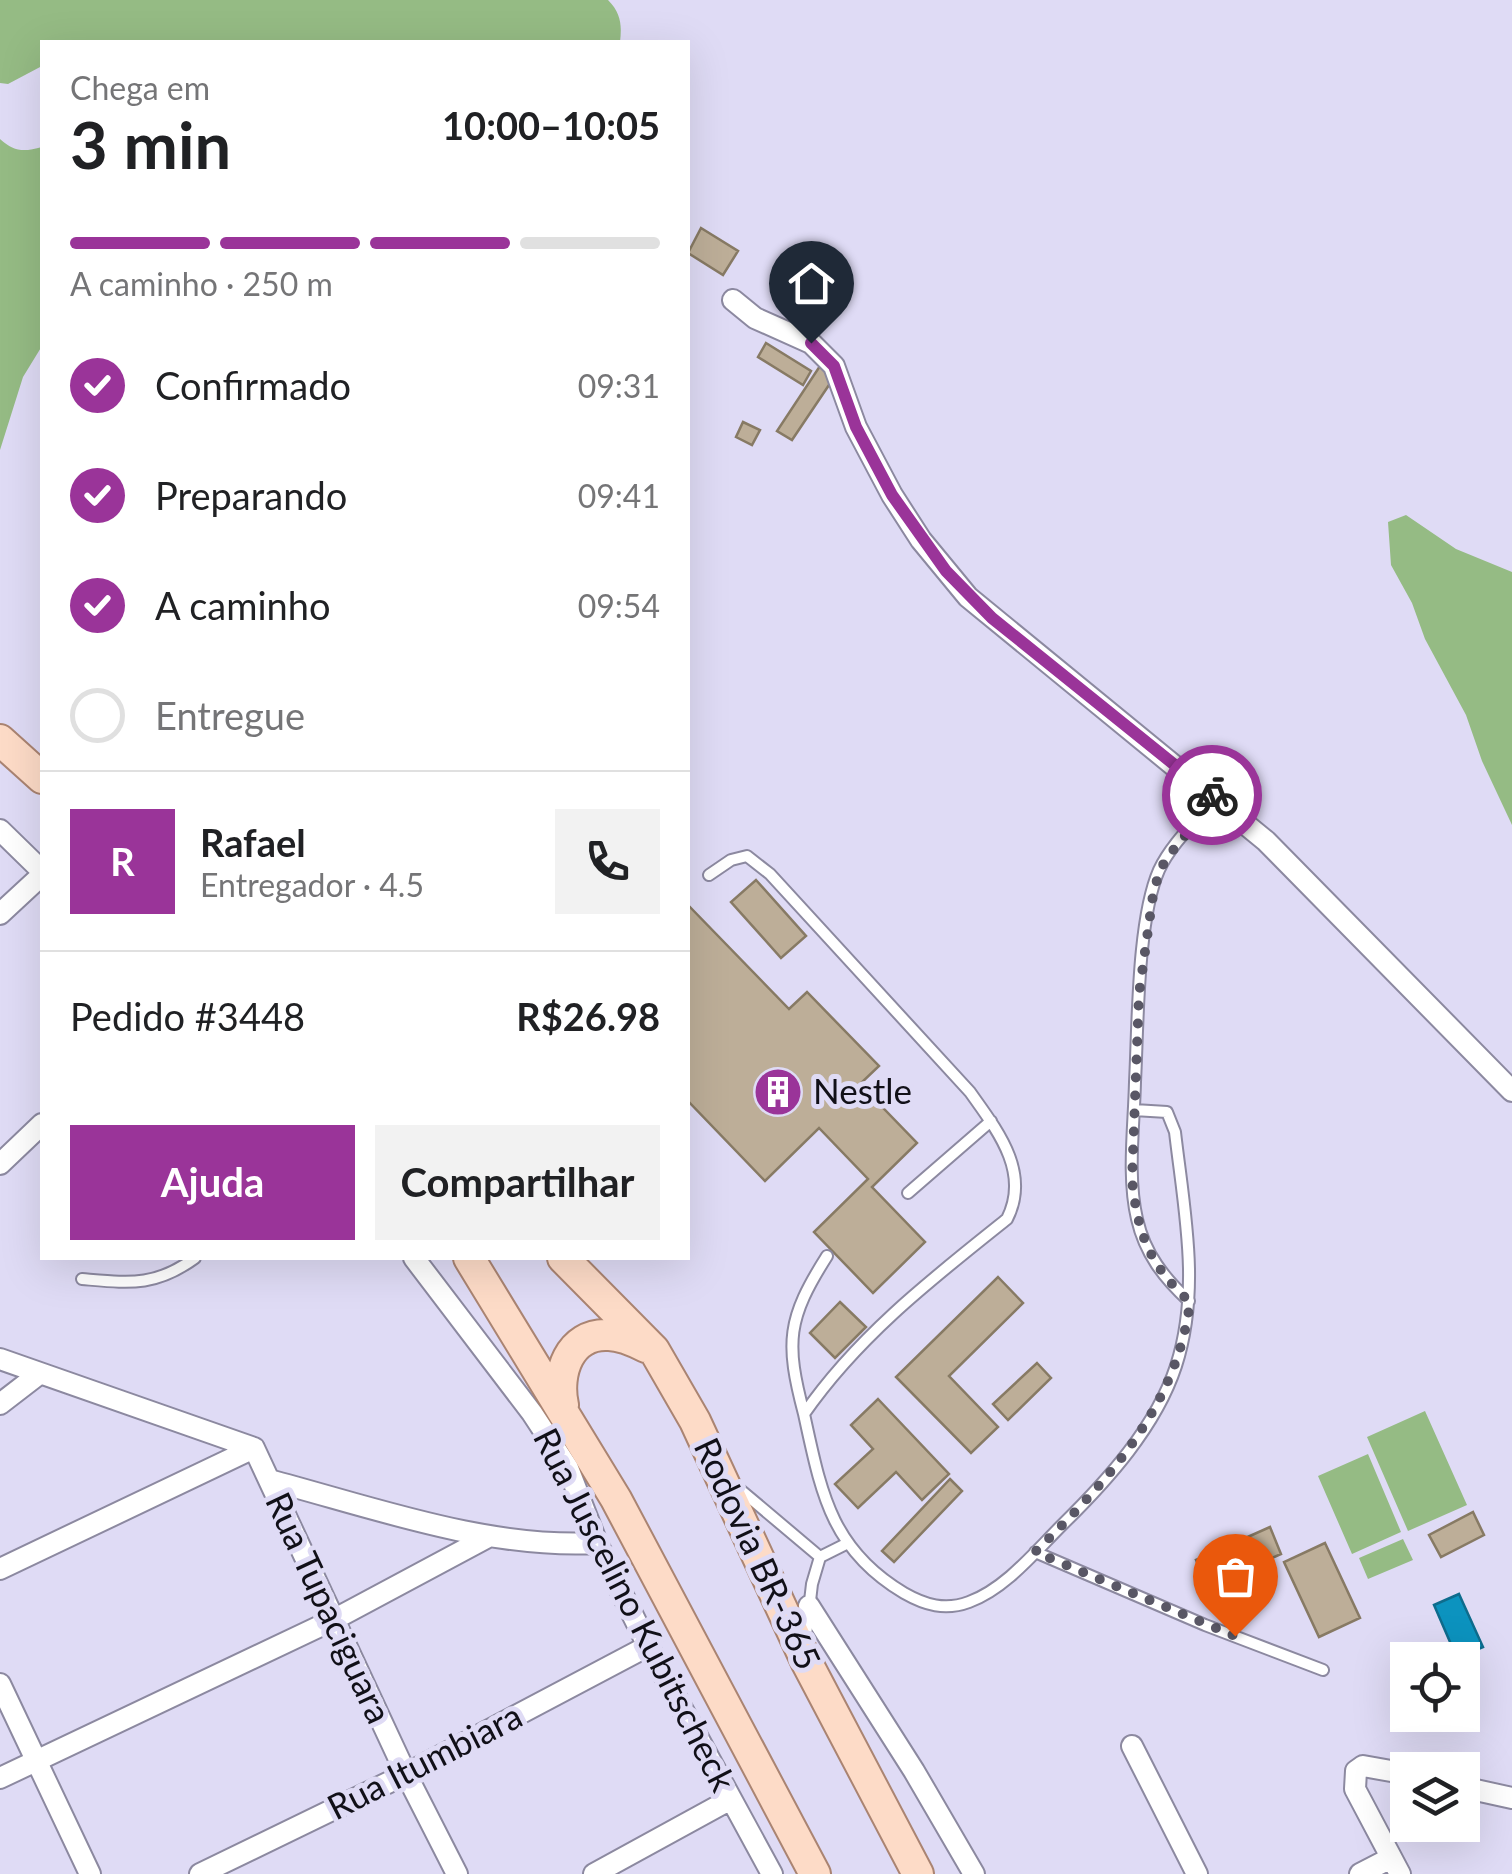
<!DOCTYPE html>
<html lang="pt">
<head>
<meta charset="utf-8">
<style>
	body { margin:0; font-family:Lato,sans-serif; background:#f2f2f2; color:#202124; height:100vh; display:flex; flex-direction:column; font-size:38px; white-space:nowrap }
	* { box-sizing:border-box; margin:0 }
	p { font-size:32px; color:#757577 }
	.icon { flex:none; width:55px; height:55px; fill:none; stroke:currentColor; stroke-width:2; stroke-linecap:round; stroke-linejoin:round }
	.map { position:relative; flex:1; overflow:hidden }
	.drawer { position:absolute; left:40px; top:40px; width:650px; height:1220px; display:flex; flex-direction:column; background:#fff; border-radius:0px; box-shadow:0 10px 40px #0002 }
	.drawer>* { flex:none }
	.controls { position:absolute; left:1390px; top:1642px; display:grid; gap:20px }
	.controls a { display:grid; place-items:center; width:90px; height:90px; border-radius:0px; background:#fff; box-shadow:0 10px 40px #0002; font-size:50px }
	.pin { position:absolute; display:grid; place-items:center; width:85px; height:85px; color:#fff; margin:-102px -42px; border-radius:50% 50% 50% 0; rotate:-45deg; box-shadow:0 0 10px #0007 }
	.pin .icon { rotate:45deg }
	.courier { position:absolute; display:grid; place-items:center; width:100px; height:100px; margin:-50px; border:8px solid #9a3499; border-radius:50%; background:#fff; color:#222; box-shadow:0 2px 12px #0007 }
	.headline em { font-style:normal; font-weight:700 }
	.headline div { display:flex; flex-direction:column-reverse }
	.headline { display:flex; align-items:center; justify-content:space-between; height:170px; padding:0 30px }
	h1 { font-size:65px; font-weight:700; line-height:75px }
	.bar { display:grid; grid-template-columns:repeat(4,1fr); gap:15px 10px; align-content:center; height:120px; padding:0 30px }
	.bar i { height:12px; border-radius:8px; background:#e0e0e0 }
	.bar .active { background:#9a3499 }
	.bar p { grid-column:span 4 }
	.line { display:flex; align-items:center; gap:25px; padding:0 30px; border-top:2px solid #e0e0e0 }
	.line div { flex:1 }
	.round { display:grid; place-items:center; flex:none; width:105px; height:105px; border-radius:0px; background:#f2f2f2 }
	ol { padding:0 30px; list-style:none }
	li { display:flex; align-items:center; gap:30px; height:110px }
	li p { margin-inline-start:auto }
	li .icon { padding:10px; border-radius:50%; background:#9a3499; color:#fff; stroke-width:4 }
	li:last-child { color:#757577 }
	li i { width:55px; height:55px; border:5px solid #e0e0e0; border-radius:50% }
	.primary-button { display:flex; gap:20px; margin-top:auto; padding:20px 30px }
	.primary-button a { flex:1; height:115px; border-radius:0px; background:#9a3499; color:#fff; font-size:40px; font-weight:700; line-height:115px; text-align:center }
	.primary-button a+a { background:#f2f2f2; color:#202124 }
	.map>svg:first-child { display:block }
</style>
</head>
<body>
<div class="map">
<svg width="1512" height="1874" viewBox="0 0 1512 1874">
	<rect width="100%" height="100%" fill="#dfdbf5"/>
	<path fill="#95bb84" d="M0 0H608C621 13 622 25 620 42H42V66L8 84 0 83Z
		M0 139C14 152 24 152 42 147V346L23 377 0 450Z
		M1406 515 1456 549 1512 572V825L1482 761 1466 715 1425 639 1412 603 1391 565 1388 522Z
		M1425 1411 1467 1505 1408 1531 1367 1437Z
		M1368 1454 1401 1532 1352 1554 1318 1476Z
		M1403 1539 1413 1560 1368 1579 1359 1558Z"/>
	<path fill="#0c93bf" stroke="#0e6c8d" stroke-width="2.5" d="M1459 1594 1483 1647 1457 1658 1434 1605Z"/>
	<path fill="#bdae98" stroke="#877a64" stroke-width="2.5" d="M701 228 738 251 723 275 688 253Z
		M766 343 811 371 803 385 758 357Z
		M820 366 835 376 792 440 777 431Z
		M743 422 760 430 752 445 736 437Z
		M756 880 806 936 781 958 731 902Z
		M688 905 789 1009 807 992 879 1066 860 1084 917 1143 872 1187 925 1242 873 1293 814 1232 868 1179 819 1128 765 1181 688 1101Z
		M998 1277 1023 1303 949 1376 998 1427 971 1453 896 1377Z
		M840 1302 866 1327 835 1358 810 1333Z
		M1037 1363 1051 1378 1008 1420 993 1404Z
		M878 1399 949 1474 922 1500 896 1472 858 1508 835 1484 873 1449 851 1425Z
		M950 1479 962 1491 894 1562 882 1551Z
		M1473 1512 1484 1535 1441 1557 1429 1535Z
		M1270 1527 1281 1554 1208 1587 1196 1560Z
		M1325 1543 1360 1618 1319 1637 1284 1562Z"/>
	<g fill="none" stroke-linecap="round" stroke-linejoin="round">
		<g stroke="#8c89a0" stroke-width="14">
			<path id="service" d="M709 875 731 860 747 856 770 874 970 1092C997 1130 1031 1172 1007 1219 933 1278 858 1336 804 1414 821 1491 830 1549 904 1593 925 1605 945 1611 969 1602 1005 1589 1035 1552 1062 1525 1107 1481 1156 1427 1176 1366 1201 1289 1184 1210 1175 1132L1167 1112 1134 1110
				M908 1193 991 1121
				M82 1279C130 1283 155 1287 195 1258
				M1189 1301C1164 1278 1145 1254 1137 1219 1127 1176 1134 1127 1135 1082 1138 1026 1137 920 1159 870 1171 844 1197 820 1215 798
				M804 1414C785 1342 787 1319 827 1256
				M737 1487 820 1557
				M1035 1552 1205 1625 1323 1670
				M806 1635 812 1584 820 1557 846 1544"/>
		</g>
		<g stroke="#8c89a0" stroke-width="24">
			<path id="minor" d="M733 300 755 318 811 343 834 366 856 427 892 495 921 540 968 597 1266 841 1512 1091
				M0 830 42 871
				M0 914 42 875
				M0 1164 42 1124
				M414 1258 532 1413 568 1468 597 1543 648 1646 772 1874
				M0 1359 254 1448
				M0 1404 39 1374
				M254 1448 406 1774 457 1874
				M269 1480C375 1508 487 1549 597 1543
				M0 1569 254 1448
				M809 1606 914 1771 974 1874
				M0 1684 90 1874
				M1132 1746 1197 1874
				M0 1778 333 1620 490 1536
				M1462 1787 1512 1798
				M200 1874 406 1774 648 1646
				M594 1874 731 1799
				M1360 1874 1391 1858
				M1400 1874 1355 1789 1356 1771 1363 1766 1408 1774"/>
		</g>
		<g stroke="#aa8472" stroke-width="34">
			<path id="primary" d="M0 740 42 778
				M469 1258 616 1499 815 1874
				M563 1258 654 1350 695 1421 807 1663 918 1874
				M563 1405C556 1374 569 1333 608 1335 621 1335 634 1341 646 1347"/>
		</g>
		<use href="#service" stroke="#fff" stroke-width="10"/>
		<use href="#minor" stroke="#fff" stroke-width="20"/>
		<use href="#primary" stroke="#fddbc7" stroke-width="30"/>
	</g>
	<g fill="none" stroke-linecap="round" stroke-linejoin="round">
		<path stroke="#595765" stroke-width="10" stroke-dasharray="0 18" d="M1212 795 1216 798 1165 860 1154 888 1139 994 1132 1180C1138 1234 1149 1265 1190 1302 1177 1406 1108 1481 1035 1552L1235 1636"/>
		<path stroke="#9a3499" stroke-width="12" d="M811 343 834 366 856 427 892 495 946 571 992 618 1212 795"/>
	</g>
	<defs>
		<g id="building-disc" transform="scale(2.5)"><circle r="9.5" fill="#9a3499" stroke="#dfdbf5"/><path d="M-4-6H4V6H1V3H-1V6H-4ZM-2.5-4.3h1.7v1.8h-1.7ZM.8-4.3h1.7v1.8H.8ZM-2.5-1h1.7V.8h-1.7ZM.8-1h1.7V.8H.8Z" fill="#fff"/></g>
	</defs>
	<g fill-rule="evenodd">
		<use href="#building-disc" x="778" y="1092"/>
	</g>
	<g text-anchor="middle" stroke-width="10" stroke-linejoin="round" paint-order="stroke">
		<g font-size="35" fill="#111018" stroke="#dfdbf5" text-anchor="start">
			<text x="813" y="1104">Nestle</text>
		</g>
		<g font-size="35" fill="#111018" stroke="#dfdbf5">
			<text transform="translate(757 1554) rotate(65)" y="12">Rodovia BR-365</text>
			<text transform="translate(328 1608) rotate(65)" y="12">Rua Tupaciguara</text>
			<text transform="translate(634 1610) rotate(63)" y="12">Rua Juscelino Kubitscheck</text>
			<text transform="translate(425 1762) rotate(-27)" y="12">Rua Itumbiara</text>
		</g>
	</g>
</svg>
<div class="controls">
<a><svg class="icon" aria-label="locate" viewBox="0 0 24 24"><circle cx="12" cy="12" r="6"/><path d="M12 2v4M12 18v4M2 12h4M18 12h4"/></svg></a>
<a><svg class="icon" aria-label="layers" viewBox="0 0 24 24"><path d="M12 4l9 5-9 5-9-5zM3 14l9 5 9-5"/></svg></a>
</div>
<div class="pin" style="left:1235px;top:1636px;background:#ea580c"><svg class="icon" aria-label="bag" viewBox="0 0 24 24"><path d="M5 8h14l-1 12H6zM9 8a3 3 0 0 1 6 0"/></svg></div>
<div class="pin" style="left:811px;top:343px;background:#1f2937"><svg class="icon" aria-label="home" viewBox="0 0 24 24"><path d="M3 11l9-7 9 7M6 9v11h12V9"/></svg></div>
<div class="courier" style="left:1212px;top:795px"><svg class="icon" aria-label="bike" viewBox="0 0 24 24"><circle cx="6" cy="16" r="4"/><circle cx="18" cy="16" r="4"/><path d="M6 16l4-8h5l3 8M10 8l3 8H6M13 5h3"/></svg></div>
<section class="drawer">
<div class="headline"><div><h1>3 min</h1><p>Chega em</p></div><em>10:00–10:05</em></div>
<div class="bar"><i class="active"></i><i class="active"></i><i class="active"></i><i></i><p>A caminho · 250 m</p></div>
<ol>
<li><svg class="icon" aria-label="check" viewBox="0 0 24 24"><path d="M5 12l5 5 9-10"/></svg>Confirmado<p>09:31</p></li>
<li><svg class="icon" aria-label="check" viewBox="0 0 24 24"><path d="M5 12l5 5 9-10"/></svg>Preparando<p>09:41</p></li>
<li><svg class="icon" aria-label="check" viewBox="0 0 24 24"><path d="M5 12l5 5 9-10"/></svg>A caminho<p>09:54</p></li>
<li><i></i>Entregue</li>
</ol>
<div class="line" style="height:180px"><b class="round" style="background:#9a3499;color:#fff">R</b><div><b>Rafael</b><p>Entregador · 4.5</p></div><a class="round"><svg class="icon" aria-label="phone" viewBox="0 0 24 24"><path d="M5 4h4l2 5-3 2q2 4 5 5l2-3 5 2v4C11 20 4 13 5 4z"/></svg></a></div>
<div class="line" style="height:130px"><div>Pedido #3448</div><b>R$26.98</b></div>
<div class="primary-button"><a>Ajuda</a><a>Compartilhar</a></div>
</section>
</div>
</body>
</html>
